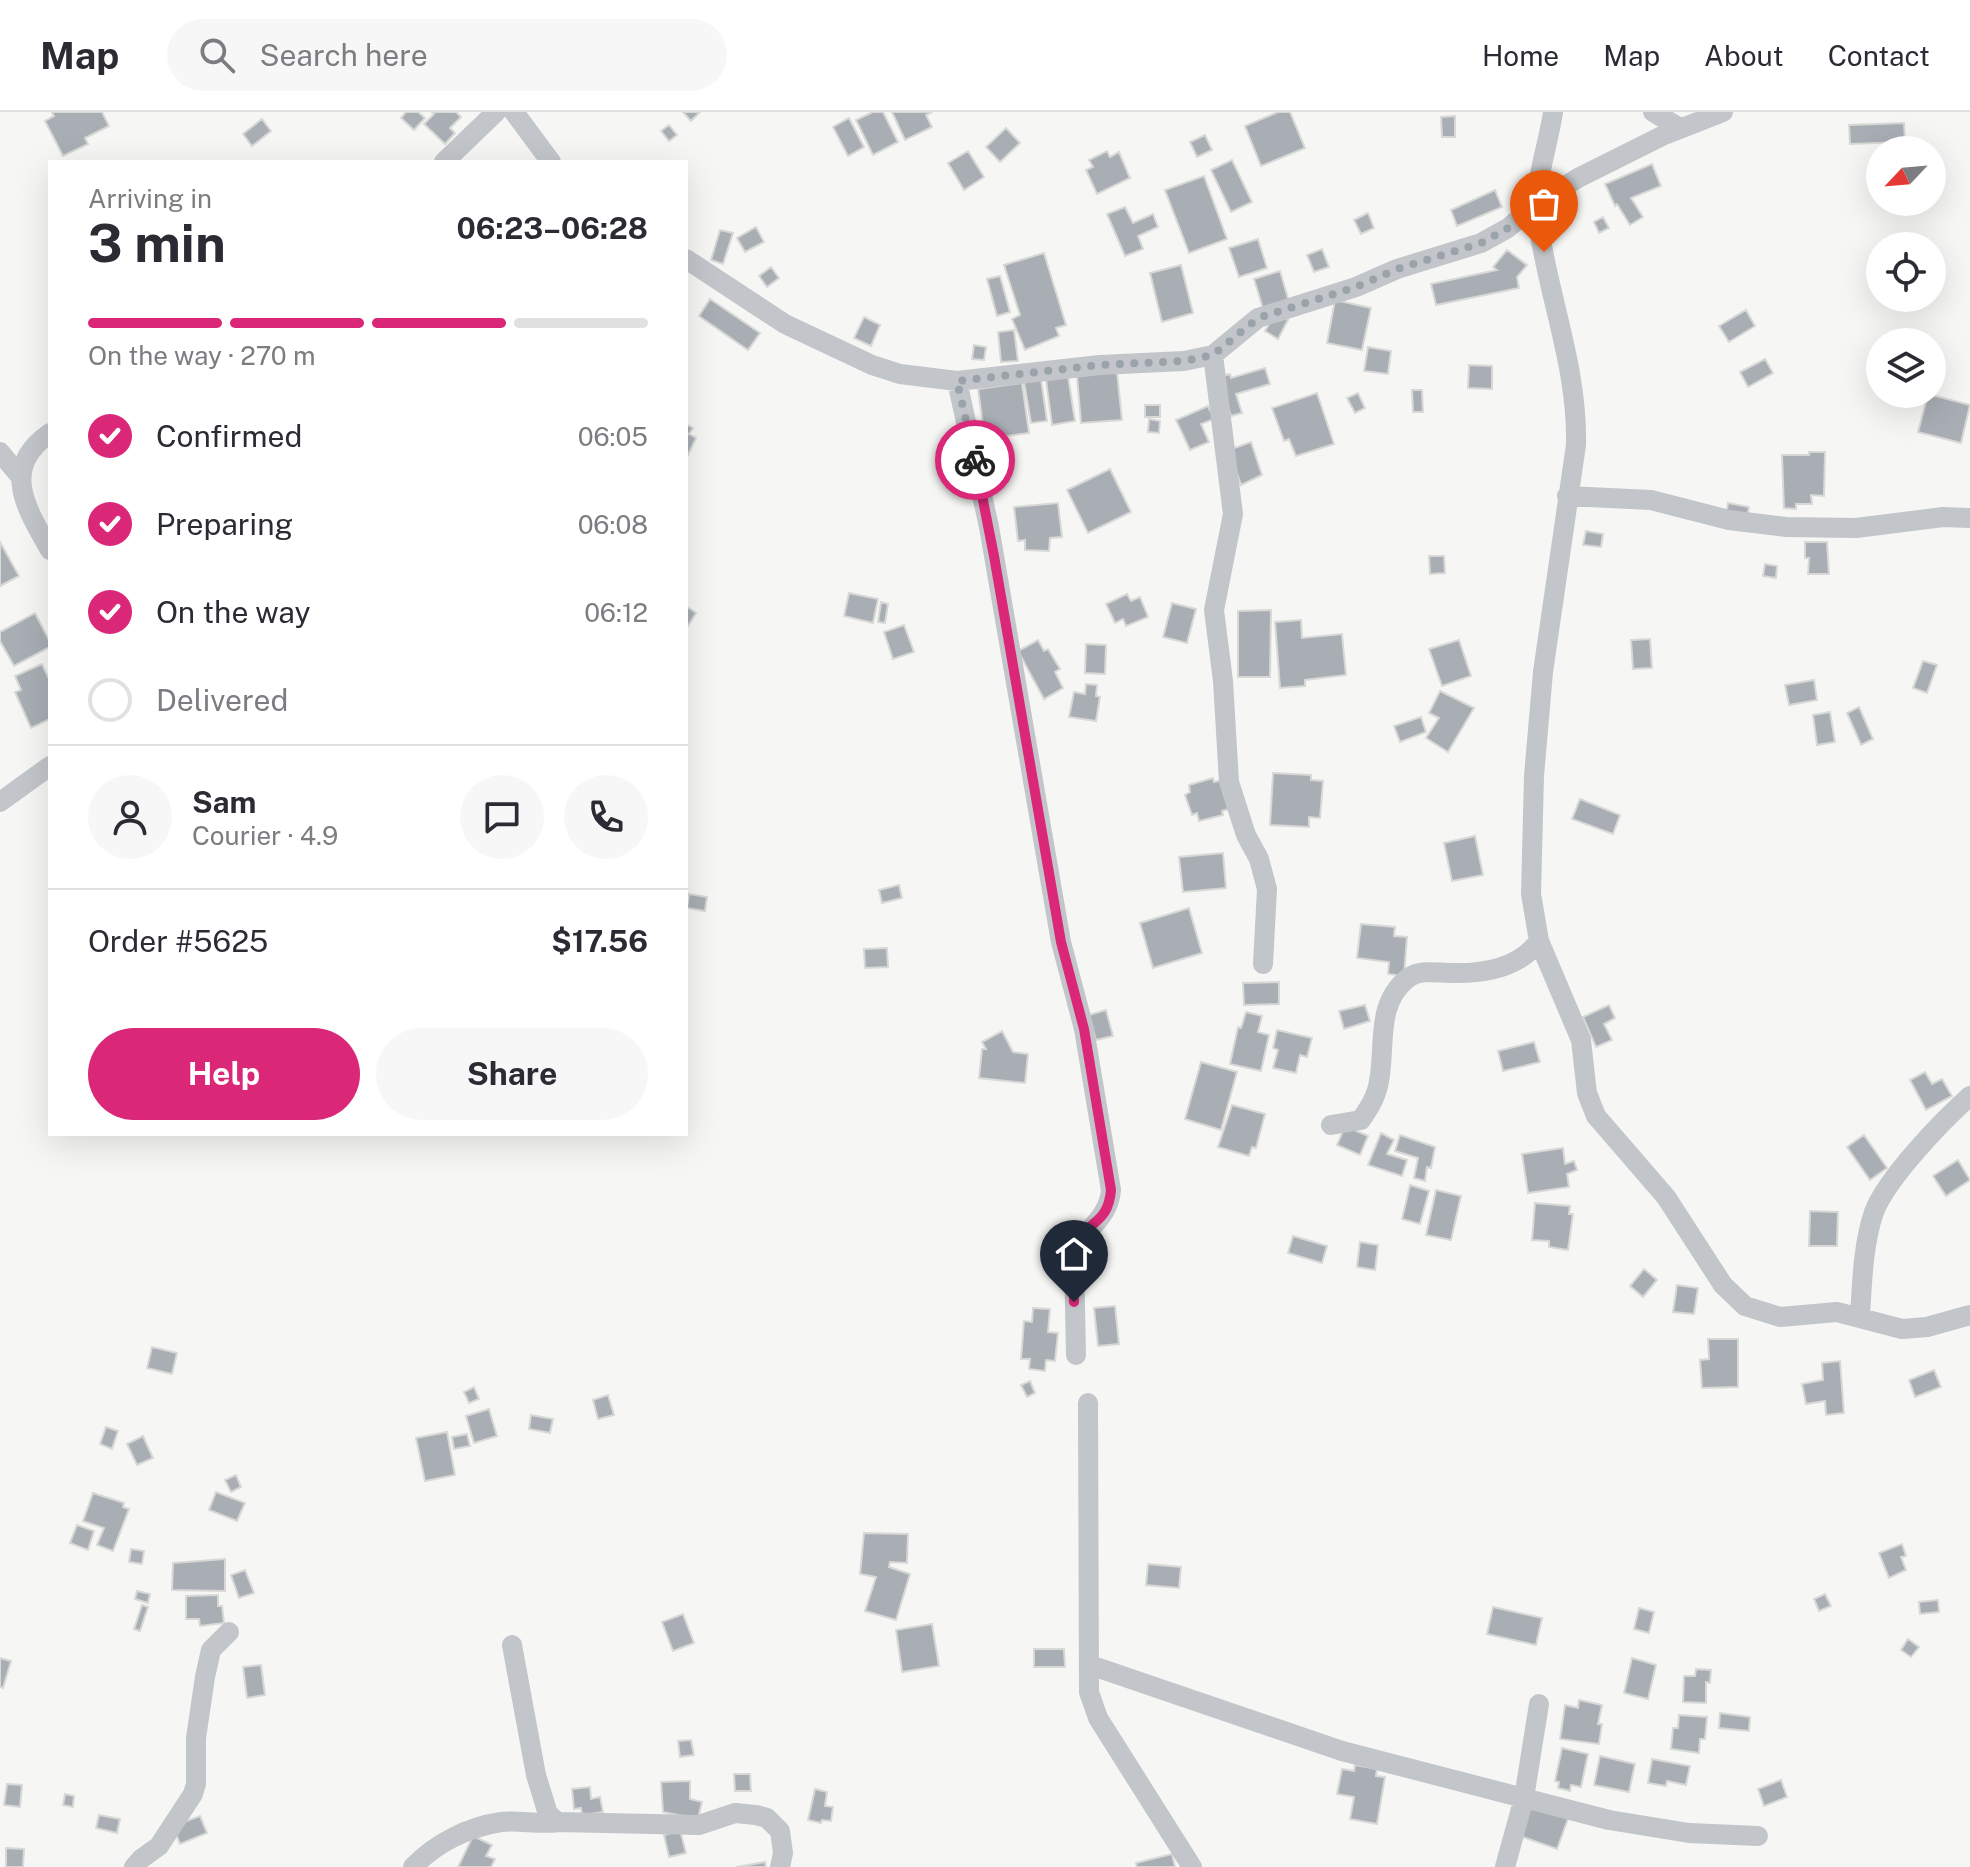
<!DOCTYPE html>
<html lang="en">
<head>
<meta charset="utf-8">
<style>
	body { margin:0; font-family:"Public Sans",sans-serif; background:#f7f7f7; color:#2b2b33; height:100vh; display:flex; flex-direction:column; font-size:30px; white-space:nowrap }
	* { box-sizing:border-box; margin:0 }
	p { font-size:26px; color:#7c7c81 }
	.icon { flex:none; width:44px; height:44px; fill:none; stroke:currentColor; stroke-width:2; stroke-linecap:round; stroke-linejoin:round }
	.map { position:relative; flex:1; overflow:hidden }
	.sheet { position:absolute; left:48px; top:48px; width:640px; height:976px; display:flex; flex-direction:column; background:#fff; border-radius:0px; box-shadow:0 8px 32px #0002 }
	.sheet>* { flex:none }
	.needle { width:52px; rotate:244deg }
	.buttons { position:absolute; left:1866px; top:24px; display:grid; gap:16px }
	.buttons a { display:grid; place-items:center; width:80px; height:80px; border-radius:50%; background:#fff; box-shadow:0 8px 32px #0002; font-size:40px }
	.pin { position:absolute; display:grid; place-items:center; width:68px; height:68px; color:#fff; margin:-82px -34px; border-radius:50% 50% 50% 0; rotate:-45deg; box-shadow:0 0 8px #0007 }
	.pin .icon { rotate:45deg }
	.courier { position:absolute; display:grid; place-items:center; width:80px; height:80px; margin:-40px; border:6px solid #db2777; border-radius:50%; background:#fff; color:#222; box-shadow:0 2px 10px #0007 }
	.overview em { font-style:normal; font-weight:700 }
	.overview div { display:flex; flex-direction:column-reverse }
	.overview { display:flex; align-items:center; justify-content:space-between; height:136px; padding:0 40px }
	h1 { font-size:52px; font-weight:700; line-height:60px }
	.bar { display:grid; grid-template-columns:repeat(4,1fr); gap:12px 8px; align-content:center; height:96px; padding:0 40px }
	.bar i { height:10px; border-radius:6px; background:#e1e1e2 }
	.bar .active { background:#db2777 }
	.bar p { grid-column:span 4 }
	.line { display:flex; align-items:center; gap:20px; padding:0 40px; border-top:2px solid #e1e1e2 }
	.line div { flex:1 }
	.round { display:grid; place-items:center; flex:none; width:84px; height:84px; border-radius:42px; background:#f7f7f7 }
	ol { padding:0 40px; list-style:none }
	li { display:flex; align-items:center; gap:24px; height:88px }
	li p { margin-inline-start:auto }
	li .icon { padding:8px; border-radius:50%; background:#db2777; color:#fff; stroke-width:4 }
	li:last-child { color:#7c7c81 }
	li i { width:44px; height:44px; border:4px solid #e1e1e2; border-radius:50% }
	.primary-button { display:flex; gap:16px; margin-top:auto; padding:16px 40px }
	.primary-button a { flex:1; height:92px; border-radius:48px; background:#db2777; color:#fff; font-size:32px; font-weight:700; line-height:92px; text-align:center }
	.primary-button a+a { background:#f7f7f7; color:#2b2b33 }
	header { display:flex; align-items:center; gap:48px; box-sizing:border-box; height:112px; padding:0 40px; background:#fff; border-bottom:2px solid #e1e1e2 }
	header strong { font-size:38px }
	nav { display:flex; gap:44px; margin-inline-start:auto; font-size:28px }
	.search { width:560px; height:72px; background:#f7f7f7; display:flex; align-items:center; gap:20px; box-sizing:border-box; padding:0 28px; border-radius:44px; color:#7c7c81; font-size:30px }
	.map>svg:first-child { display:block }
</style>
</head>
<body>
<header>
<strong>Map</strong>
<div class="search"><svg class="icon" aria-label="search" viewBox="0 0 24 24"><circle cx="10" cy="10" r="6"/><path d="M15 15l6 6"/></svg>Search here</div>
<nav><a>Home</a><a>Map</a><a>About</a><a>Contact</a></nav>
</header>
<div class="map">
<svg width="1970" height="1755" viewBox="0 0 1970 1755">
	<rect width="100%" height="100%" fill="#f6f6f4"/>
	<path fill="#a8aeb4" stroke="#d8d8d6" stroke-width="2" d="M52 0H102L109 14 85 26 88 32 63 44 45 9 54 4Z
		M406 0H418L425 6 414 18 401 6Z
		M432 0H456L461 5 450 16 455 21 445 32 424 12 434 2Z
		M683 0H700L691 9Z
		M873 0H883L898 30 873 43 856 8Z
		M892 0H932L926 3 932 15 905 28Z
		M1278 0H1290L1305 36 1261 54 1245 14Z
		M1455 4V25H1442L1441 5Z
		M849 6 864 35 848 44 833 15Z
		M262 7 271 19 252 34 243 22Z
		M1904 11 1905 30 1850 32 1849 13Z
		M669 13 677 23 669 29 661 19Z
		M1006 16 1020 31 1000 50 986 35Z
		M1205 23 1212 38 1197 45 1190 30Z
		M968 39 984 65 964 78 948 51Z
		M1107 39 1110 45 1119 40 1130 66 1097 82 1086 58 1093 55 1089 48Z
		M1232 48 1252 90 1231 100 1211 58Z
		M1652 52 1661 74 1631 86 1643 105 1630 113 1617 92 1615 94 1605 72Z
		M1204 64 1227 127 1189 141 1165 78Z
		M1495 78 1502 95 1457 114 1451 98Z
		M1125 95 1133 111 1153 102 1158 115 1138 124 1143 137 1125 144 1107 102Z
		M1368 101 1374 116 1361 122 1354 108Z
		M1603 105 1609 116 1599 121 1594 110Z
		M756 115 764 130 745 140 737 126Z
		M720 118 733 121 723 152 711 148Z
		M1258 127 1267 156 1239 165 1229 136Z
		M1322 137 1329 155 1314 160 1307 143Z
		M1507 138 1527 153 1517 165 1519 176 1436 193 1431 172 1497 158 1493 155Z
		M1044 141 1066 213 1056 216 1059 224 1025 238 1012 207 1020 203 1004 153Z
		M1181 153 1193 201 1162 210 1150 161Z
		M771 155 779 166 767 175 759 164Z
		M1280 159 1290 193 1264 200 1254 167Z
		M1000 164 1010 200 997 204 987 167Z
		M710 187 760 221 748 238 699 204Z
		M1335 188 1371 196 1362 238 1327 231Z
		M1746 198 1755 214 1729 230 1719 214Z
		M1275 202 1288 208 1278 227 1265 219Z
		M864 205 880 213 871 234 854 226Z
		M1014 218 1018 249 1001 250 998 220Z
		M974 233 986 235 984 248 972 247Z
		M1368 235 1391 239 1388 262 1364 259Z
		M1765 247 1773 261 1748 275 1740 260Z
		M1469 253 1492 254V277L1468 276Z
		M1265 256 1270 272 1236 282 1242 301 1231 304 1219 265 1230 262 1231 266Z
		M1117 260 1122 308 1081 311 1077 264Z
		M1068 264 1075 309 1052 313 1046 268Z
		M1041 267 1047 309 1031 311 1024 270Z
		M1022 271 1029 321 985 327 978 277Z
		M1412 278H1422L1423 300H1413Z
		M1317 281 1334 332 1296 344 1289 327 1284 329 1272 296Z
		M1358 281 1365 296 1355 301 1347 286Z
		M1928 282 1970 293 1961 331 1918 320Z
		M1145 293H1160V305H1145Z
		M1208 294 1214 307 1201 312 1209 330 1190 338 1176 308Z
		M1149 307 1160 309 1159 321 1148 320Z
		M686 312 693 316 689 322 696 326 687 345Z
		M1251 330 1262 363 1241 373 1229 338Z
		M1809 340H1825L1824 384 1811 383 1812 392H1796V397L1784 396 1782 343H1809Z
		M1110 357 1131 400 1088 421 1067 378Z
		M1058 391 1062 425 1050 426 1049 439 1025 438V428L1018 429 1014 395Z
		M1728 391 1749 395 1747 407 1726 403Z
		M1586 419 1603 422 1601 435 1583 433Z
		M0 430 19 464 0 474Z
		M1805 430H1827L1829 462H1808L1809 446H1805Z
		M1429 444H1444L1445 461 1430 462Z
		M1765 452 1777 454 1776 466 1763 464Z
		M849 481 878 487 873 511 844 504Z
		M1127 482 1131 489 1140 485 1148 505 1126 514 1123 507 1115 511 1106 492Z
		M881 490 888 492 885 511 878 510Z
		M1172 491 1196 497 1187 531 1163 525Z
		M686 494 696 501 686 517Z
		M1271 498 1270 565H1238V499Z
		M35 501 50 530V535L14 554 0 529V520Z
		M1301 508 1302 526 1342 522 1346 563 1305 568V574L1280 576 1275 510Z
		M904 513 914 540 893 547 884 520Z
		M1650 527 1652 556 1633 557 1631 528Z
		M1038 528 1044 539 1048 537 1060 557 1055 560 1063 576 1044 587 1018 539Z
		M1459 528 1471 564 1442 574 1429 537Z
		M1086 532 1106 533 1105 562 1085 561Z
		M1923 549 1937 553 1927 581 1913 576Z
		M42 552 48 565 50 564V607L31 616 15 580 21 578 15 564Z
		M1814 568 1817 588 1789 593 1785 573Z
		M1086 572 1097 573 1096 584 1100 585 1096 609 1069 605 1074 580 1085 582Z
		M1440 579 1474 596 1448 640 1426 626 1439 606 1429 601Z
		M1859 595 1873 627 1861 633 1847 601Z
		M1830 600 1835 630 1817 633 1813 603Z
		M1421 605 1426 620 1400 630 1394 614Z
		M1273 661 1311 663V668L1323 669 1320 706 1309 705V715L1270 713Z
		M1213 666 1214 670 1223 668 1229 697 1222 699 1223 703 1199 709 1197 701 1192 703 1185 683 1190 680 1189 673Z
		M1580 687 1620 703 1613 722 1572 707Z
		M1475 724 1483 763 1452 769 1444 731Z
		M1223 741 1226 776 1183 780 1179 745Z
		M899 773 902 786 882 791 879 778Z
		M689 782 707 785 705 799 687 796Z
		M1189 796 1202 841 1153 856 1140 811Z
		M1361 812 1395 815 1394 824 1407 825 1404 864 1388 862 1389 850 1357 846Z
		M887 836 888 855 865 856 864 837Z
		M1279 870V892L1244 893 1243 871Z
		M1365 893 1370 909 1344 917 1339 899Z
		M1609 893 1615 906 1604 912 1612 928 1596 935 1583 905Z
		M1106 898 1113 924 1096 928 1089 903Z
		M1246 900 1262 904 1258 920 1269 923 1261 959 1230 952 1238 915 1241 916Z
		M1277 918 1312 926 1307 945 1300 943 1296 961 1273 956 1278 938 1273 936Z
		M1002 919 1013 940 1028 942 1025 971 979 966 982 937H986L982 930Z
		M1534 930 1540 950 1503 959 1498 939Z
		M1201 950 1237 960 1221 1018 1185 1007Z
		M1925 960 1932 972 1942 967 1952 984 1926 998 1910 968Z
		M1232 993 1265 1002 1256 1036 1252 1035 1249 1044 1218 1035Z
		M1345 1014 1368 1024 1360 1043 1337 1033Z
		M1381 1021 1394 1028 1387 1042 1407 1048 1402 1064 1368 1053Z
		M1400 1023 1435 1035 1431 1056 1427 1055 1425 1069 1414 1066 1418 1046 1395 1039Z
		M1864 1023 1887 1056 1870 1068 1847 1035Z
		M1563 1036 1565 1052 1574 1049 1577 1058 1567 1062 1569 1075 1528 1081 1522 1042Z
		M1958 1048 1970 1068 1946 1084 1933 1064Z
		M1410 1073 1429 1079 1420 1112 1402 1107Z
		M1436 1078 1461 1084 1451 1128 1426 1123Z
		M1535 1091 1570 1094 1569 1102H1573L1568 1138 1549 1135V1129L1532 1128Z
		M1810 1099 1838 1100 1837 1134H1809Z
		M1293 1124 1327 1134 1322 1151 1288 1141Z
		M1360 1130 1378 1133 1375 1158 1357 1155Z
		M1644 1157 1657 1168 1643 1185 1630 1174Z
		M1677 1173 1698 1176 1694 1202 1673 1200Z
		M1115 1194 1119 1232 1098 1234 1094 1196Z
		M1033 1196 1050 1197 1048 1220 1058 1221 1055 1249 1046 1248 1045 1259 1029 1257 1030 1247H1021L1024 1209 1032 1210Z
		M1708 1227H1738V1275L1702 1276 1700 1248 1709 1247Z
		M152 1235 177 1241 172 1262 147 1256Z
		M1840 1249 1844 1301 1826 1303 1825 1289 1806 1292 1802 1272 1823 1268 1822 1251Z
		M1934 1258 1941 1275 1915 1285 1909 1268Z
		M1030 1269 1035 1281 1027 1285 1021 1273Z
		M474 1275 479 1287 469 1291 464 1280Z
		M608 1283 614 1303 598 1307 593 1288Z
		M489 1297 497 1324 474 1331 466 1304Z
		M531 1303 553 1307 550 1321 529 1317Z
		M106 1315 118 1319 112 1337 100 1332Z
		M447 1320 455 1363 425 1369 416 1326Z
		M467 1322 470 1334 454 1337 452 1325Z
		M143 1324 153 1346 137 1353 127 1332Z
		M236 1363 241 1375 231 1380 225 1368Z
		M216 1380 245 1391 237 1409 209 1398Z
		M93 1381 124 1391 123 1395 129 1397 113 1439 97 1433 104 1416 83 1409Z
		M77 1413 94 1419 88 1438 70 1431Z
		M864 1421 908 1422 907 1451 890 1450 889 1455 910 1462 896 1508 865 1499 876 1465 860 1462Z
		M1902 1432 1906 1444 1901 1445 1906 1458 1889 1466 1879 1441Z
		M131 1437 144 1439 142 1452 129 1450Z
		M225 1447V1479L172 1478 173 1451Z
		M1148 1452 1181 1455 1179 1476 1146 1473Z
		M245 1458 254 1481 239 1486 231 1463Z
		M137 1479 150 1482 148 1491 135 1487Z
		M1825 1482 1831 1494 1819 1499 1814 1487Z
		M218 1483V1494H222L224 1511 200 1514 199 1507H186V1484Z
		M1938 1488 1939 1500 1920 1502 1919 1490Z
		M142 1493 148 1495 140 1519 134 1517Z
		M1493 1495 1542 1506 1536 1533 1487 1522Z
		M1639 1496 1654 1500 1649 1521 1634 1517Z
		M683 1502 694 1531 673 1539 662 1510Z
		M932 1512 939 1554 902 1560 896 1518Z
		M1908 1527 1919 1535 1911 1545 1901 1538Z
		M1034 1537H1064L1065 1555H1034Z
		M0 1546 11 1549 3 1576 0 1575Z
		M1632 1546 1656 1553 1648 1587 1624 1581Z
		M261 1553 265 1583 247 1586 243 1555Z
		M1696 1557 1711 1558 1710 1571 1706 1570V1591L1683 1590 1684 1564H1695Z
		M1579 1588 1602 1593 1598 1612H1602L1599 1632 1560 1627 1565 1593 1578 1596Z
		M1720 1601 1750 1605 1749 1619 1719 1616Z
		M1679 1603 1707 1605 1705 1627H1700L1699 1641 1671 1637 1673 1616H1678Z
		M691 1628 694 1643 680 1645 678 1629Z
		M1562 1636 1588 1642 1581 1675 1571 1673 1570 1679 1558 1676 1559 1670 1555 1669Z
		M1600 1644 1635 1652 1629 1680 1594 1673Z
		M1652 1647 1690 1654 1686 1673 1667 1669 1666 1674 1648 1671Z
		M1355 1653 1377 1657 1376 1664 1385 1665 1377 1712 1350 1707 1354 1685 1337 1682 1342 1657 1354 1659Z
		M734 1662H750L751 1679H735Z
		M1781 1668 1787 1685 1764 1694 1758 1677Z
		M690 1669V1687L702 1690 698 1707 663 1700 661 1670Z
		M7 1672 22 1673 20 1695 4 1693Z
		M590 1675 591 1687 600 1685 603 1700 582 1703 581 1696 574 1697 572 1677Z
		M815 1677 827 1680 825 1694 833 1695 831 1709 822 1708 821 1711 808 1708Z
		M65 1682 74 1684 73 1695 63 1693Z
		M1532 1690 1569 1704 1557 1737 1520 1724Z
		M99 1703 120 1707 117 1721 96 1716Z
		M200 1704 207 1721 180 1732 173 1714Z
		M680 1718 686 1741 669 1745 664 1723Z
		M473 1724 492 1733 486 1744 495 1747 491 1755H458Z
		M6 1736 24 1737 23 1755H6Z
		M1172 1742 1175 1755H1137L1136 1751Z
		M765 1750 766 1755H736Z"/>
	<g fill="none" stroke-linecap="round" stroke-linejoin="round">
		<path stroke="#c2c5c9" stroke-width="20" d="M514 0 551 50
			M1553 0C1550 24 1534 76 1536 97 1545 176 1578 252 1576 333L1543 560 1534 664 1531 782 1539 829 1581 928 1587 981 1596 1004 1666 1085 1723 1173 1745 1194 1780 1205 1837 1200 1902 1217 1927 1215 1970 1203
			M1653 0 1680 16
			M444 50 496 0
			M686 147 785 212 872 253 900 262 957 269 1100 253 1184 249 1213 243 1258 206 1356 175 1397 157 1481 131 1508 116 1535 93 1578 66 1662 24 1723 0
			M1213 243 1233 402 1214 498 1223 569 1229 670 1246 723 1259 747 1267 777 1263 852
			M957 269 989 415 1061 830 1084 917 1111 1078C1108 1110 1082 1116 1074 1145L1076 1243
			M50 321C0 356 26 396 50 438
			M0 340 19 363
			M1567 384 1651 388 1729 408 1786 415 1856 416 1943 405 1970 406
			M0 690 50 654
			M1331 1013 1361 1008C1369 996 1377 984 1379 969 1386 933 1375 892 1408 866 1420 857 1436 861 1450 861 1482 862 1519 856 1539 829
			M1860 1205C1862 1171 1863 1132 1874 1100 1887 1066 1942 1009 1970 984
			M1088 1291 1089 1580 1098 1606 1192 1755
			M512 1533 536 1663 548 1702 558 1710 699 1713 735 1701 756 1703 767 1706 780 1719 783 1741 780 1755
			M1090 1553 1342 1639 1609 1708 1689 1721 1758 1724
			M134 1755 141 1747 159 1734 193 1682 196 1672V1626L205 1565 211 1538 229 1520
			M413 1755C436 1731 468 1715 501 1710 521 1708 539 1713 558 1710
			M1505 1755 1524 1686 1539 1592"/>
	</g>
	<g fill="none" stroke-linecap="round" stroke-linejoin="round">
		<path stroke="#9aa2aa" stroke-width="8" stroke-dasharray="0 14.4" d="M975 348 957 269 1100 253 1184 249 1213 243 1258 206 1356 175 1397 157 1481 131 1508 116 1535 93 1544 140"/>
		<path stroke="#db2777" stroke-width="10" d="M975 348 994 444 1061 830 1084 917 1111 1078C1108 1112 1089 1107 1078 1131 1070 1148 1074 1172 1074 1190"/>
	</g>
</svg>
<div class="buttons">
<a><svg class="needle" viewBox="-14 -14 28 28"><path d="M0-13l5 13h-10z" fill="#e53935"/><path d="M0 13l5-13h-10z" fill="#7c7c81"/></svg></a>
<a><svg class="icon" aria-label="locate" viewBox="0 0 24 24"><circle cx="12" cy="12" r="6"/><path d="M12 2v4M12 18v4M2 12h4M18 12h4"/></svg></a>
<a><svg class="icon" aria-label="layers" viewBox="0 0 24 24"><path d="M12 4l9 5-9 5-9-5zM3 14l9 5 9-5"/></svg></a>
</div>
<div class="pin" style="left:1544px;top:140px;background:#ea580c"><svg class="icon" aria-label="bag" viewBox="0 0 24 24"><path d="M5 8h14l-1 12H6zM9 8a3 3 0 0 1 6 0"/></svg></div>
<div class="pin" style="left:1074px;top:1190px;background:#1f2937"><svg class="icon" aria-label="home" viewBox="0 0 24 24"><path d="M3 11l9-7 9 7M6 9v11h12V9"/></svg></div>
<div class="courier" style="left:975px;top:348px"><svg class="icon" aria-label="bike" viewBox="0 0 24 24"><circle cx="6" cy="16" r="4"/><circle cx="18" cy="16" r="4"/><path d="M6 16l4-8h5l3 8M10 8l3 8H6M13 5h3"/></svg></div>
<section class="sheet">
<div class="overview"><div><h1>3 min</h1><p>Arriving in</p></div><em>06:23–06:28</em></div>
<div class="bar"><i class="active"></i><i class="active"></i><i class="active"></i><i></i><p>On the way · 270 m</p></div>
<ol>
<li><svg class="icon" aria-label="check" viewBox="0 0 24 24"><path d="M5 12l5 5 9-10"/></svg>Confirmed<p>06:05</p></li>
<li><svg class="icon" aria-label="check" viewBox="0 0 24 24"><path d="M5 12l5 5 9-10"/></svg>Preparing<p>06:08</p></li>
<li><svg class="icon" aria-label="check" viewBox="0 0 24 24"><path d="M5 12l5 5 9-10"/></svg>On the way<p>06:12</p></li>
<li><i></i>Delivered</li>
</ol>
<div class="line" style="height:144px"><a class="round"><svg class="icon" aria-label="person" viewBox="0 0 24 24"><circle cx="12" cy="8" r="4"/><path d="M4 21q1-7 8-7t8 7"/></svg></a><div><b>Sam</b><p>Courier · 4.9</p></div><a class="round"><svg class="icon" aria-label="chat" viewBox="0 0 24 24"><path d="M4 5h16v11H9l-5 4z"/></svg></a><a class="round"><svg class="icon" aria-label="phone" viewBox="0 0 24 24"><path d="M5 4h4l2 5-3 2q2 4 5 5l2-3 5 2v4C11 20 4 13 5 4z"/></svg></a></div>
<div class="line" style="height:104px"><div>Order #5625</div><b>$17.56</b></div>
<div class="primary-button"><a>Help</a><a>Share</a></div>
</section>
</div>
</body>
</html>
